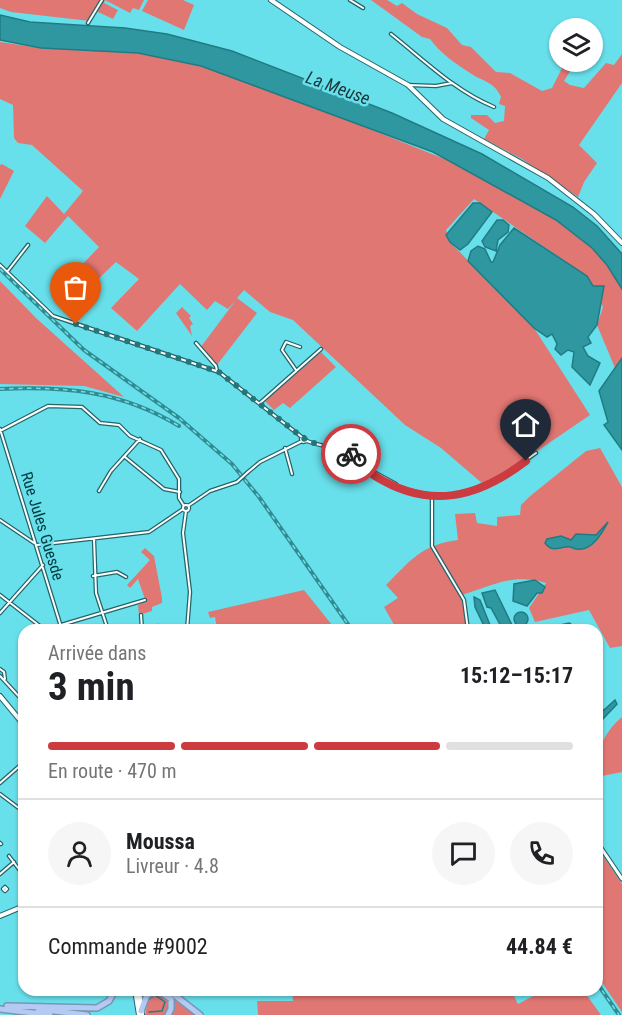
<!DOCTYPE html>
<html lang="fr">
<head>
<meta charset="utf-8">
<style>
	body { margin:0; font-family:"Roboto Condensed",sans-serif; background:#f6f6f6; color:#202124; height:100vh; display:flex; flex-direction:column; font-size:22px; white-space:nowrap }
	* { box-sizing:border-box; margin:0 }
	p { font-size:20px; color:#757577 }
	.icon { flex:none; width:33px; height:33px; fill:none; stroke:currentColor; stroke-width:2; stroke-linecap:round; stroke-linejoin:round }
	.map { position:relative; flex:1; overflow:hidden }
	.drawer { position:absolute; left:18px; top:624px; width:585px; height:372px; display:flex; flex-direction:column; background:#fff; border-radius:18px; box-shadow:0 2px 4px #0004 }
	.drawer>* { flex:none }
	.buttons { position:absolute; left:549px; top:18px; display:grid; gap:12px }
	.buttons a { display:grid; place-items:center; width:54px; height:54px; border-radius:50%; background:#fff; box-shadow:0 2px 4px #0004; font-size:30px }
	.pin { position:absolute; display:grid; place-items:center; width:51px; height:51px; color:#fff; margin:-62px -26px; border-radius:50% 50% 50% 0; rotate:-45deg; box-shadow:0 0 6px #0007 }
	.pin .icon { rotate:45deg }
	.courier { position:absolute; display:grid; place-items:center; width:60px; height:60px; margin:-30px; border:4px solid #cb3b40; border-radius:50%; background:#fff; color:#222; box-shadow:0 2px 8px #0007 }
	.headline em { font-style:normal; font-weight:700 }
	.headline div { display:flex; flex-direction:column-reverse }
	.headline { display:flex; align-items:center; justify-content:space-between; height:102px; padding:0 30px }
	h1 { font-size:39px; font-weight:700; line-height:45px }
	.bar { display:grid; grid-template-columns:repeat(4,1fr); gap:9px 6px; align-content:center; height:72px; padding:0 30px }
	.bar i { height:8px; border-radius:4px; background:#e0e0e0 }
	.bar .selected { background:#cb3b40 }
	.bar p { grid-column:span 4 }
	.line { display:flex; align-items:center; gap:15px; padding:0 30px; border-top:2px solid #e0e0e0 }
	.line div { flex:1 }
	.round { display:grid; place-items:center; flex:none; width:63px; height:63px; border-radius:32px; background:#f6f6f6 }
	.map>svg:first-child { display:block }
</style>
</head>
<body>
<div class="map">
<svg width="622" height="1015" viewBox="0 0 622 1015">
	<rect width="100%" height="100%" fill="#68e0eb"/>
	<path fill="#e17773" d="M0 0H144L139 10 133 8 130 13 105 0 104 3 118 10 113 19 96 11 90 21 11 12 0 8Z
		M148 0H183L194 5 184 30 142 11Z
		M371 0H387L397 6 402 3 417 14 447 28 462 45 471 47 496 72 510 73 542 91 552 88 565 62H576L564 81 570 85 584 88 606 63 614 65 622 54V83L579 145 597 163 584 182 578 197 522 159 484 139 489 130 471 118V115H487L495 123 504 121 505 106 499 104 501 97C494 81 483 82 470 73 456 64 440 53 430 39L422 37Z
		M0 42 41 48 138 53 201 66 347 120 457 164 556 220 592 248 607 265 622 289V358L615 368 597 325 603 307 587 276 474 199 446 230 450 242 534 328 590 415 511 469 483 484 441 448 405 425 293 320 270 312 244 290 237 298 257 313 217 365 200 348 236 300 228 309 215 301 207 310 180 284 137 331 111 308 139 279 116 262 94 283 78 269 99 247 68 216 45 243 25 226 47 196 64 214 83 191 32 145 18 143 14 138 13 105 0 99Z
		M2 164 14 171 0 199V165Z
		M0 281 36 318 124 397 84 386 0 384Z
		M182 307 191 316 189 318 193 324 190 326 192 336 176 313Z
		M321 352 336 367 290 408 283 403 274 410 265 401Z
		M600 448 622 487V646L610 648 589 610 535 622 529 608 546 583C513 573 494 585 462 595L467 611V630H397L384 607 398 598 386 585C411 560 421 545 458 540L455 514 475 513 477 523 497 526V517L520 515 521 505 529 497 586 451Z
		M145 548 154 556 162 598V603L152 607V611L139 615 138 605 146 602 138 579 130 588 127 585 150 560 141 552Z
		M304 590 336 630H210L217 629 215 617 210 618 208 612Z
		M622 717V772L597 777C597 751 602 734 622 717Z
		M597 847 622 884V1012L597 975Z
		M160 990H166L197 1015H170L172 999 167 993Z
		M292 990H511L518 1004 545 990H583L601 1015H258L257 1001H293Z
		M158 993 169 1002 166 1015H145L149 996Z"/>
	<path fill="#2f97a0" stroke="#217b83" stroke-width="1.5" d="M0 15 30 22 125 28 167 34 232 51 392 113 482 154 573 207 597 226 622 254V289L607 265 592 248 556 220 433 152 201 66 138 53 41 48 0 40Z
		M473 203H480L492 212 468 244 460 250 450 242 446 235Z
		M497 220H503L509 225 508 232 498 240 496 251 485 247 482 241Z
		M514 228 587 276 593 286H604L597 325 588 337 591 343 583 347 588 356 600 363 590 385 572 367 574 352 568 350 561 355 555 349 557 344 552 334 547 337 534 328 468 261 471 251 478 246 485 249 491 262H493L500 245Z
		M622 358V450L604 425 608 422 599 391Z
		M608 522C602 533 592 552 576 549 569 548 574 546 566 547 557 548 552 552 545 543L547 539 561 536 571 540 576 534 596 535Z
		M535 580 545 587 542 593H537L527 606 513 601 514 584Z
		M495 590 514 629 515 630H503L491 608 487 607 482 593Z
		M474 597 480 600 492 630H486L475 607Z
		M514 619a7 7 0 1 1 14 0a7 7 0 1 1-14 0Z
		M569 623 580 630H537Z
		M615 700 617 704 602 720 597 734V706L604 710Z"/>
	<g fill="none" stroke-linecap="round" stroke-linejoin="round">
		<path stroke="#217b83" stroke-width="1.5" d="M141 990 142 997
			M147 1000 155 995 165 1002 162 1011 149 1012"/>
		<g stroke="#24646a" stroke-width="4.5">
			<path id="minor" d="M350 0 363 8
				M88 23 102 0
				M391 34C424 60 455 91 494 107
				M408 85 436 86 452 83
				M0 265 53 316 219 372 303 438
				M7 272 28 245
				M196 343 216 366 217 371
				M296 370 282 350 286 342 300 347
				M260 403 321 349
				M0 429 62 630
				M0 431 48 406 82 407 100 423 119 425 130 436 161 450 179 479V498L184 506
				M304 437 307 441 303 442 301 439Z
				M307 441C321 447 337 446 351 454 361 460 366 469 375 475 435 515 483 492 536 453
				M285 448 292 474
				M125 457 164 489 180 492
				M372 471 396 484
				M248 472 260 462 302 441
				M99 491 111 471 140 439
				M432 496V546L464 600 468 630
				M183 508a3 3 0 1 1 6 0a3 3 0 1 1-6 0Z
				M188 506 210 491 237 482
				M186 511 183 533 190 592 187 630
				M0 520 37 545
				M94 539 96 593 108 630
				M37 545 149 532 183 509
				M93 576 117 572 126 577
				M0 595 45 630
				M0 613 43 565
				M141 615 142 630
				M61 625 145 600
				M142 630 153 629 158 626 161 630
				M0 669 4 672 5 679
				M0 676 24 702
				M0 783 24 762
				M0 794 24 812
				M0 843 1 844
				M9 856 24 876
				M0 874 14 862
				M5 887 7 889 5 891 3 889Z"/>
		</g>
		<g stroke="#24646a" stroke-width="5">
			<path id="tertiary" d="M597 842 622 879"/>
		</g>
		<g stroke="#24646a" stroke-width="6">
			<path id="secondary" d="M271 0 340 47 408 85 443 119 548 178 594 214 622 243
				M0 696 24 725
				M0 916 24 906
				M135 990 139 1015
				M139 990 142 1015"/>
		</g>
		<g stroke="#7698b3" stroke-width="8">
			<path id="motorway" d="M168 990 200 1015
				M7 1006 97 1008 109 1001 115 990
				M0 1009 50 1015
				M38 1009 87 1015
				M141 1011 147 995 159 991 171 999V1009L168 1015"/>
		</g>
		<use href="#minor" stroke="#fff" stroke-width="2"/>
		<use href="#tertiary" stroke="#fff" stroke-width="3"/>
		<use href="#secondary" stroke="#fff" stroke-width="4"/>
		<use href="#motorway" stroke="#b5caf2" stroke-width="5"/>
		<g stroke="#338b92" stroke-width="4">
			<path id="rail" d="M0 269 84 350 179 418 232 464 259 497 352 630
				M0 389C66 386 121 391 179 426
				M597 983 619 1015"/>
		</g>
		<use href="#rail" stroke="#68e0eb" stroke-width="1.5" stroke-dasharray="4.5" stroke-linecap="butt"/>
		<g stroke="#24646a" stroke-width="4.5" stroke-linecap="butt">
			<path id="minor-bridge" d="M237 482 248 472"/>
		</g>
		<use href="#minor-bridge" stroke="#fff" stroke-width="2"/>
	</g>
	<g fill="none" stroke-linecap="round" stroke-linejoin="round">
		<path stroke="#25757b" stroke-width="6" stroke-dasharray="0 10.8" d="M76 324 219 372 307 441 351 454"/>
		<path stroke="#cb3b40" stroke-width="8" d="M351 454C360 460 367 470 375 476 430 510 477 498 526 461"/>
	</g>
	<g text-anchor="middle" stroke-width="5" stroke-linejoin="round" paint-order="stroke">
		<g font-size="16" fill="#013b3f" stroke="#68e0eb">
			<text transform="translate(43 526) rotate(73)" y="6">Rue Jules Guesde</text>
		</g>
		<g font-size="18" font-style="italic" fill="#1a393b" stroke="#68e0eb">
			<text transform="translate(338 88) rotate(20)" y="6">La Meuse</text>
		</g>
	</g>
</svg>
<div class="buttons">
<a><svg class="icon" aria-label="layers" viewBox="0 0 24 24"><path d="M12 4l9 5-9 5-9-5zM3 14l9 5 9-5"/></svg></a>
</div>
<div class="pin" style="left:76px;top:324px;background:#ea580c"><svg class="icon" aria-label="bag" viewBox="0 0 24 24"><path d="M5 8h14l-1 12H6zM9 8a3 3 0 0 1 6 0"/></svg></div>
<div class="pin" style="left:526px;top:461px;background:#1f2937"><svg class="icon" aria-label="home" viewBox="0 0 24 24"><path d="M3 11l9-7 9 7M6 9v11h12V9"/></svg></div>
<div class="courier" style="left:351px;top:454px"><svg class="icon" aria-label="bike" viewBox="0 0 24 24"><circle cx="6" cy="16" r="4"/><circle cx="18" cy="16" r="4"/><path d="M6 16l4-8h5l3 8M10 8l3 8H6M13 5h3"/></svg></div>
<section class="drawer">
<div class="headline"><div><h1>3 min</h1><p>Arrivée dans</p></div><em>15:12–15:17</em></div>
<div class="bar"><i class="selected"></i><i class="selected"></i><i class="selected"></i><i></i><p>En route · 470 m</p></div>
<div class="line" style="height:108px"><a class="round"><svg class="icon" aria-label="person" viewBox="0 0 24 24"><circle cx="12" cy="8" r="4"/><path d="M4 21q1-7 8-7t8 7"/></svg></a><div><b>Moussa</b><p>Livreur · 4.8</p></div><a class="round"><svg class="icon" aria-label="chat" viewBox="0 0 24 24"><path d="M4 5h16v11H9l-5 4z"/></svg></a><a class="round"><svg class="icon" aria-label="phone" viewBox="0 0 24 24"><path d="M5 4h4l2 5-3 2q2 4 5 5l2-3 5 2v4C11 20 4 13 5 4z"/></svg></a></div>
<div class="line" style="height:78px"><div>Commande #9002</div><b>44.84 €</b></div>
</section>
</div>
</body>
</html>
